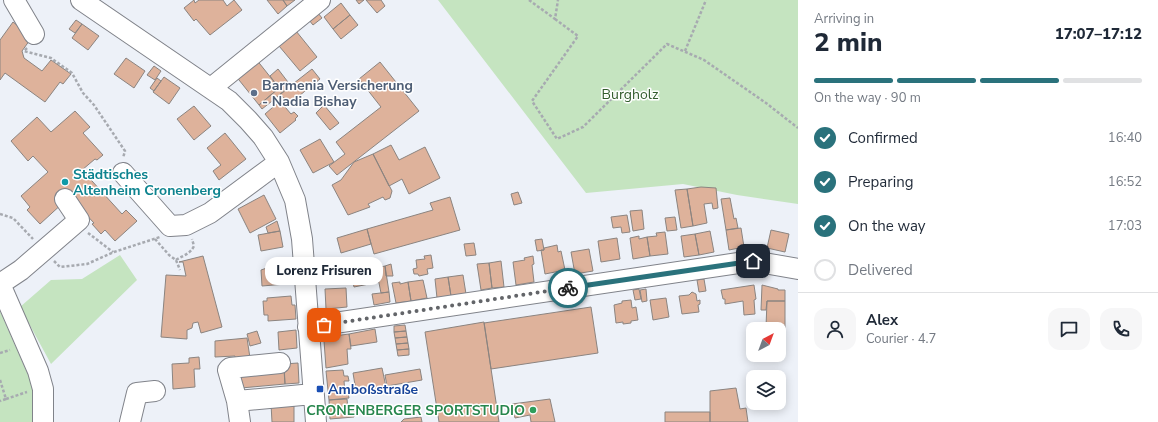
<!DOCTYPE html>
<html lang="en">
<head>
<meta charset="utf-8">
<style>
	body { margin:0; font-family:"Nunito Sans",sans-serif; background:#f6f6f7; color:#1f2937; height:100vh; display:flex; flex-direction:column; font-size:15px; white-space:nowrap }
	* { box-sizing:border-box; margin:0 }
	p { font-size:13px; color:#747a83 }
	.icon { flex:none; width:22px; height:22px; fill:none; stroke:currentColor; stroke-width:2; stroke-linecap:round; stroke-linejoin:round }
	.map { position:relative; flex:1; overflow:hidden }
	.details { display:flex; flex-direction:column; background:#fff; width:360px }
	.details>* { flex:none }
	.needle { width:26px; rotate:41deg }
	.buttons { position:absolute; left:746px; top:322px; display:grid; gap:8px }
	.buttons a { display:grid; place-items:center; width:40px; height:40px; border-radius:8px; background:#fff; box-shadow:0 2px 10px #0003; font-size:20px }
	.pin { position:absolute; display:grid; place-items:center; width:34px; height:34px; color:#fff; margin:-17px; border-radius:8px; box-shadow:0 2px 6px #0006 }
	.courier { position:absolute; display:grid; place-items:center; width:40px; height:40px; margin:-20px; border:3px solid #2a727c; border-radius:50%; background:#fff; color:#222; box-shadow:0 1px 5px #0007 }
	.bubble { position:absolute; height:28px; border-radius:12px; background:#fff; box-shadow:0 2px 10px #0003; font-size:13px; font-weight:800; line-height:28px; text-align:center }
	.head em { font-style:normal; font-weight:800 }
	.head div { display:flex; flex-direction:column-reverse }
	.head { display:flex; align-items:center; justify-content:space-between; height:68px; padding:0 16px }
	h1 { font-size:26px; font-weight:800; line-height:30px }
	.bar { display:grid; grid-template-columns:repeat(4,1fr); gap:6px 4px; align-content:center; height:48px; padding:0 16px }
	.bar i { height:5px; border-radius:3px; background:#e0e1e3 }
	.bar .active { background:#2a727c }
	.bar p { grid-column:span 4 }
	.line { display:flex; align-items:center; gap:10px; padding:0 16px; border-top:1px solid #e0e1e3 }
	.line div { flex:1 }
	.round { display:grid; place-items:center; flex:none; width:42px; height:42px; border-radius:12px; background:#f6f6f7 }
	ol { padding:0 16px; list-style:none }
	li { display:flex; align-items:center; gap:12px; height:44px }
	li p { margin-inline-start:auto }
	li .icon { padding:4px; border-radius:50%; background:#2a727c; color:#fff; stroke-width:4 }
	li:last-child { color:#747a83 }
	li i { width:22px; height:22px; border:2px solid #e0e1e3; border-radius:50% }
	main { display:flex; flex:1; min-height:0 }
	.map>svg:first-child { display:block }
</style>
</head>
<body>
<main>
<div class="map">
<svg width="798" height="422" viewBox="0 0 798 422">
	<rect width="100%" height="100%" fill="#edf1f8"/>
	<path fill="#c5e4c0" d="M438 0H798V204L737 195 683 184 586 193Z
		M120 255 137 280 51 364 20 307 51 280 82 279Z
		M0 311 35 391 34 422H0Z"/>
	<path fill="#deb29b" stroke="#8b8480" d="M194 0 195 3 199 0H223L227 6 234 0 242 10 210 35 196 19 194 21 184 8Z
		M267 0H283L287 6 278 14Z
		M283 0H295L287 6Z
		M356 0H364L359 4Z
		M366 0H381L385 6 377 13Z
		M341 3 350 15 333 29 324 17Z
		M318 13 322 18 313 25 309 20Z
		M350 15 358 25 341 39 333 29Z
		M76 20 82 24 75 33 69 29Z
		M13 22 32 37 22 51 24 58 42 71 51 60 71 74 63 84 60 82 45 102 5 73 0 80V40Z
		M82 24 99 36 88 50 72 38Z
		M292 26 317 57 300 71 274 40Z
		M126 58 145 71 134 88 114 74Z
		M256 59 279 88 259 105 235 75Z
		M380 62 419 111 337 175 329 166 345 154 336 142 381 107 359 79Z
		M154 66 161 71 155 80 147 75Z
		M278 69 291 86 262 109 259 105 279 88 270 76Z
		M312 69 320 79 289 104 280 94Z
		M164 77 180 88 169 104 153 92Z
		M157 78 161 81 154 91 150 88Z
		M280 101 291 114 294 112 298 116 295 119 296 120 280 133 265 114Z
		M324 105 339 123 330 130 316 113Z
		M194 106 211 126 194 140 177 119Z
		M75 111 90 127 83 133 103 155 97 160 95 159 82 170 122 214 126 210 137 221 115 241 105 230 101 234 92 224 94 223 68 195 64 202 40 224 27 210 30 207 21 196 48 172 33 156 28 161 11 141 37 117 51 132Z
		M225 133 246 159 219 180 213 171 221 165 207 148Z
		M320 139 334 162 313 173 300 150Z
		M391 145 399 160 425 147 440 178 409 194 402 179 389 186 373 154Z
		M373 154 392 191 390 198 385 200 383 197 368 204 370 207 348 215 332 185 341 180 354 162Z
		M701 187 716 188 718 208 713 209 712 203 704 204 707 223 693 226 687 189Z
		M687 189 693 226 681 228 675 190Z
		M518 192 522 203 514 205 511 194Z
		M264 195 276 219 250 233 238 209Z
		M450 197 460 230 374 254 367 229 433 210 430 203Z
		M730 198 734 219 736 218 738 228 726 230 721 199Z
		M642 210 644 229 633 231 630 211Z
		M627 215 630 232 622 233 621 227 613 228 611 217Z
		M675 217 677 230 667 231 665 218Z
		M277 221 280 231 268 233 266 227Z
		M741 228 744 247 729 250 726 230Z
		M367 229 371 244 341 253 337 238Z
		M771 230 789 234 785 252 767 248Z
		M280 231 283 247 261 251 258 235Z
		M710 231 714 252 699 255 695 234Z
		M665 232 668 254 650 256 647 237 657 236 656 233Z
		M695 234 699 255 684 257 681 236Z
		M639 236V239L647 237 650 256 633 259 630 238Z
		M617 238 620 259 601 262 598 241Z
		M542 239 544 250 537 251 535 240Z
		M474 243 476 255 466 256 464 244Z
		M557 245 558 252 561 251 565 270 545 274 541 250H544V248Z
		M589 249 593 271 575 274 571 252Z
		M431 255 433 268 427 269 428 274 419 276 418 274H414L413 269 417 268 416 260 425 259 424 256Z
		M203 256 222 327 201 333 198 322 193 323 192 328 187 330V339L161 337 166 275 186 276 183 262H179Z
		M533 256 534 264 532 265 534 282 516 285 513 262 525 260 524 258Z
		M501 261 504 287 492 288 489 263Z
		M284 262 286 284 262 286 261 270Z
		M489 263 492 288 481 290 477 264Z
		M391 264 393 276H386L385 266Z
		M385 266 389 292 381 293 376 268Z
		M376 268 379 282 354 287 351 274Z
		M463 275 466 294 451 296 448 277Z
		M448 277 451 296 437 298 435 279Z
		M704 279 706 291 699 292 697 280Z
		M423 280 427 298 411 301 408 282Z
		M400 282V284L408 282 411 301 396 303 392 283Z
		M754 285 756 299 754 300 755 314 744 315 743 301 725 304V299H723L721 290Z
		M762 285 778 289V290H785V301H767L766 310H761Z
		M346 288 347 307 326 309 325 289Z
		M639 289 641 299 635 300 633 290Z
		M646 289 647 301 642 302 640 290Z
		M389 292 390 302 374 305 372 294Z
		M692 292 696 294 697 301 700 300V304L698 305 699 312 682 314 679 296 689 295Z
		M291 296 292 305H295L296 319 268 321V315H264L263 301H267V298Z
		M666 298 669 317 653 320 650 300Z
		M631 300 632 308 636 307 638 320 631 321V323L623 324V322L616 323 614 305 622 303V301Z
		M767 301H785V328L766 327Z
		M591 307 598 353 491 369 484 323Z
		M484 322 499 422H439L425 332Z
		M405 325 406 331 394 332V326Z
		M375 329 377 342 351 346 349 334Z
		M296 330 297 348 279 350 278 332Z
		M257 331 261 343 250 346 247 334Z
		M406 331 407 337 395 338 394 332Z
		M349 334 351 349H347L348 364 326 368 324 341 327 337Z
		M407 337 408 343 396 344 395 338Z
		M247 338 250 358 235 360V356L215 357V341Z
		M408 343 409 349 397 350 396 344Z
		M409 349V355L398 356 397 350Z
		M199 357 200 369H194L195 387 173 389 172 364 189 363V358Z
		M298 363 299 383 285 384 284 364Z
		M382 368 386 387 356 391 353 373Z
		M420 369 422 380 387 386 385 375Z
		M284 370 285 384 241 388 240 372Z
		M343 370 344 376H348L349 381H344L345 393H348L349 398 329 400 326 371Z
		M736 388 740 409 746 408 748 422H710V391Z
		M347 399 348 409 354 408V417L330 419 329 400Z
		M550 399 555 422H531L530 415 515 418 512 404Z
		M271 404 294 406V422H272Z
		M665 412H710V422H665Z
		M421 417 422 422H401L404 419Z"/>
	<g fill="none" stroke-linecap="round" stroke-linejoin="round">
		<g stroke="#80838a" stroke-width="22">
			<path id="minor" d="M14 0 34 34
				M81 0 229 101 248 120 263 137 279 162 295 200 302 239 316 422
				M211 88 320 0
				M123 173 170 226 186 225 210 213 279 162
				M0 284 38 371 43 389V422
				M0 284 21 270 79 220 65 199
				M308 327 745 262 753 261 798 269
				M237 401 228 370 230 368 280 363
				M130 422 137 393 155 391
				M240 422 237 401 313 394"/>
		</g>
		<path stroke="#a7aab0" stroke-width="2.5" stroke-dasharray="3 2" stroke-linecap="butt" d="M529 0 555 19 558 0
			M555 19 578 36 532 101 557 139 583 127 667 44 704 60 766 103 798 128
			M27 48 24 51 51 58 72 73 83 93 94 105 125 151 123 158
			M685 51 706 0
			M0 214 13 218 33 239
			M88 233 113 252
			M155 239 169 255 176 260 180 270
			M176 260C184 255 190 254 194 246L192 239
			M54 261 60 267 87 264 114 252 160 237
			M0 353 10 350
			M0 380 6 399 0 401
			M6 399 27 392"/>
		<use href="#minor" stroke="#fff" stroke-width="20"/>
	</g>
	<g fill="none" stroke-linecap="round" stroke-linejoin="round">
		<path stroke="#636569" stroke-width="4" stroke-dasharray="0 7.2" d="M324 325 568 288"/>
		<path stroke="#2a727c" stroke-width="5" d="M568 288 753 261"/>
	</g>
	<circle fill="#5c6f8a" stroke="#fff" stroke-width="1.5" cx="254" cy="93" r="4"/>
	<circle fill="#0f9aa8" stroke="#fff" stroke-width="1.5" cx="65" cy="182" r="4"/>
	<rect fill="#1a4fb4" stroke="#fff" stroke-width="1.5" x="316" y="385" width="8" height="8" rx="2"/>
	<circle fill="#2e9e5b" stroke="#fff" stroke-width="1.5" cx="533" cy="410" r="4"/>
	<g text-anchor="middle" stroke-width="3" stroke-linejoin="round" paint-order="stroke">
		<g font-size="14" font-weight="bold" fill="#4e5e75" stroke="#fff" text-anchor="start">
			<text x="262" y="90">Barmenia Versicherung<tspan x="262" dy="16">- Nadia Bishay</tspan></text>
		</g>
		<g font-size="14" fill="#325c2c" stroke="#fff">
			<text x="630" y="99">Burgholz</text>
		</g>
		<g font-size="14" font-weight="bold" fill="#0d838f" stroke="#fff" text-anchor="start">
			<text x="73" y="179">Städtisches<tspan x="73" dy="16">Altenheim Cronenberg</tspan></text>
		</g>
		<g font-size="14" font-weight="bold" fill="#164399" stroke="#fff" text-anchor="start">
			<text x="328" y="394">Amboßstraße</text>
		</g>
		<g font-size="14" font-weight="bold" fill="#27864d" stroke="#fff" text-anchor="end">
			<text x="525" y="415">CRONENBERGER SPORTSTUDIO</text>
		</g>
	</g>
</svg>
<div class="buttons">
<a><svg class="needle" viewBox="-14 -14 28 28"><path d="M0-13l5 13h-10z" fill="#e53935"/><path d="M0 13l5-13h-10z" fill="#747a83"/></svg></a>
<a><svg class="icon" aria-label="layers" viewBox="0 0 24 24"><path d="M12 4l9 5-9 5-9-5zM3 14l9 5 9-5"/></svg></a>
</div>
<div class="pin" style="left:324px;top:325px;background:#ea580c"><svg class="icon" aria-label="bag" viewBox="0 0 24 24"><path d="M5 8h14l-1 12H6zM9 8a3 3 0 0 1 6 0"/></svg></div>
<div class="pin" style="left:753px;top:261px;background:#1f2937"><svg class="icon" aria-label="home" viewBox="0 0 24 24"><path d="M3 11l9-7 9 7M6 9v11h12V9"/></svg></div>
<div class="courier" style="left:568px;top:288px"><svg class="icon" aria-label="bike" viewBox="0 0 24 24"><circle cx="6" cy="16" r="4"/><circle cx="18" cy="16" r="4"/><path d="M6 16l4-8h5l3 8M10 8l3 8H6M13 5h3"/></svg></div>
<div class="bubble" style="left:265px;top:257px;width:118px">Lorenz Frisuren</div>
</div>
<section class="details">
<div class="head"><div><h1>2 min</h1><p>Arriving in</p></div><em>17:07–17:12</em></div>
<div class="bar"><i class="active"></i><i class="active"></i><i class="active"></i><i></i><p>On the way · 90 m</p></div>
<ol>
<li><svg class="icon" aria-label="check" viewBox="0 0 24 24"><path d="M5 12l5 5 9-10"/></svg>Confirmed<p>16:40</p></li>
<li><svg class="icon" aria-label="check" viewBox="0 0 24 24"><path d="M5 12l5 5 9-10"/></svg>Preparing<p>16:52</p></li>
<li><svg class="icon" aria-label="check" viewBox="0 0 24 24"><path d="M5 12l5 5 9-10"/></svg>On the way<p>17:03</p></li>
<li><i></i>Delivered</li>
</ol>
<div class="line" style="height:72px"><a class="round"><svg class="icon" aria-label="person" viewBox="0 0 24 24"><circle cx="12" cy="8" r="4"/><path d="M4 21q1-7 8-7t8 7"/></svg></a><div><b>Alex</b><p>Courier · 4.7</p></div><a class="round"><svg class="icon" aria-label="chat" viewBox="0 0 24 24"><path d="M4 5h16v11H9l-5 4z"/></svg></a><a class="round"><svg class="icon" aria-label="phone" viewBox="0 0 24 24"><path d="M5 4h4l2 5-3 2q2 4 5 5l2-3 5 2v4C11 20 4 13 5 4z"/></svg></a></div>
</section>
</main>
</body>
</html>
